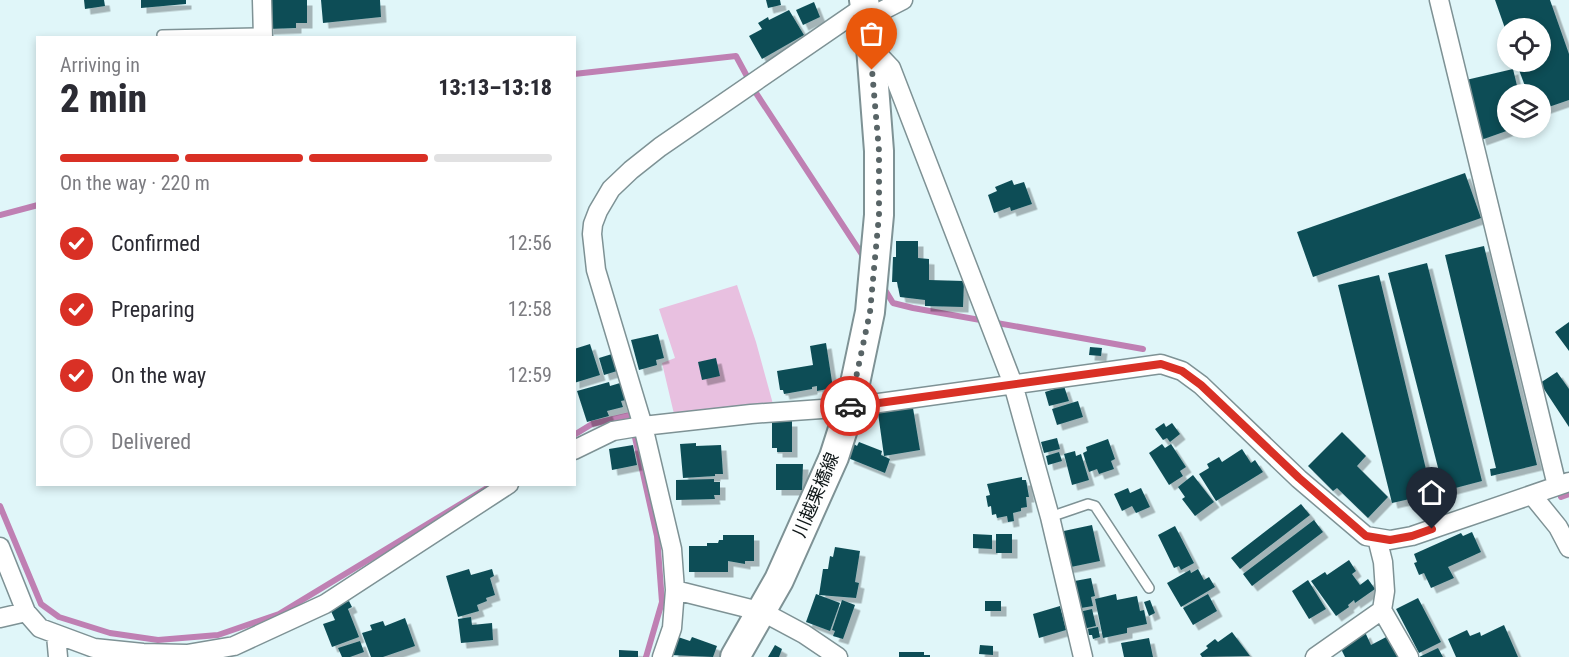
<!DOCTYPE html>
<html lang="en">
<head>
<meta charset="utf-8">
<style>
	body { margin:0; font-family:"Roboto Condensed","Noto Sans JP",sans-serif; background:#f7f7f7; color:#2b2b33; height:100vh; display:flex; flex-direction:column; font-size:22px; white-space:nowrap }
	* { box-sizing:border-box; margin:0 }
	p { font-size:20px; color:#7c7c81 }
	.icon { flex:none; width:33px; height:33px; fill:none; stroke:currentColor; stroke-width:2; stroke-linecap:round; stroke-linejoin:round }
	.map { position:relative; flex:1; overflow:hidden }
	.drawer { position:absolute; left:36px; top:36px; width:540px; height:450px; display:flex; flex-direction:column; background:#fff; border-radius:0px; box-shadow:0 3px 9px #0003 }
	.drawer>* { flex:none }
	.tools { position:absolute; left:1497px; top:18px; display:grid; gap:12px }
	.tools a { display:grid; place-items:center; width:54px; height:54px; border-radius:50%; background:#fff; box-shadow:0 3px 9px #0003; font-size:30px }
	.pin { position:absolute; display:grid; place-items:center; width:51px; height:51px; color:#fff; margin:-62px -26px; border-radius:50% 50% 50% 0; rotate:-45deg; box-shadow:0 0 6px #0007 }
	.pin .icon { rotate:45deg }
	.courier { position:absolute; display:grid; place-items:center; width:60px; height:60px; margin:-30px; border:4px solid #d93025; border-radius:50%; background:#fff; color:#222; box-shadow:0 2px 8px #0007 }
	.summary em { font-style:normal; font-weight:800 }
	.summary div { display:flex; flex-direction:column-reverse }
	.summary { display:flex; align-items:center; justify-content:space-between; height:102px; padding:0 24px }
	h1 { font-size:39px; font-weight:800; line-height:45px }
	.bar { display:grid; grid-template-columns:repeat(4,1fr); gap:9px 6px; align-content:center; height:72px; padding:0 24px }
	.bar i { height:8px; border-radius:4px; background:#e1e1e2 }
	.bar .selected { background:#d93025 }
	.bar p { grid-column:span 4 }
	ol { padding:0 24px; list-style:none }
	li { display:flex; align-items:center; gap:18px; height:66px }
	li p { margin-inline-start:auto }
	li .icon { padding:6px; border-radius:50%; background:#d93025; color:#fff; stroke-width:4 }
	li:last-child { color:#7c7c81 }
	li i { width:33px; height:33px; border:3px solid #e1e1e2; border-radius:50% }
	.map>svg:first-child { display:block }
</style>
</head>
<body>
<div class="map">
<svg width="1569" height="657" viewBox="0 0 1569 657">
	<defs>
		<filter id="shadow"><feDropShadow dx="5.5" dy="5.5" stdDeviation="0" flood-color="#0004"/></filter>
	</defs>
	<rect width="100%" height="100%" fill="#e0f6f9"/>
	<path fill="#e8c0e0" d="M737 285 756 342 773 404 674 414 662 363 675 358 659 309Z"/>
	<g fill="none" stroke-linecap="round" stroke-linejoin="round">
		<path stroke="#bf80b3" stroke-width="6" d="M574 74 736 56 756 93 865 259
			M0 215 38 205
			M882 285 893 303 913 308 1143 349
			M574 435 592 424 630 415 657 536 662 602 646 657
			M1561 497 1569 494
			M0 506 41 604 59 617 110 633 158 640 218 635 279 614 487 488"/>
	</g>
	<path fill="#0f4e57" filter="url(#shadow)" d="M84 0H104L105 6 85 9Z
		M141 0H186V4L141 8Z
		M267 0H307V23H296V28L268 29Z
		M321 0H380L381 17 323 23Z
		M766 0H780L781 5 768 8Z
		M1495 0H1550L1569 54V100L1540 110V94H1528L1516 62H1540V28H1508L1507 34Z
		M814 2 820 17 803 25 796 10Z
		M789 10 804 35 762 59 749 36 762 29 758 23 768 17 769 20Z
		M1513 69 1519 94H1508V128H1515L1481 140 1466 80Z
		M1465 173 1481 218 1313 277 1297 232Z
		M1012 180 1014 185 1024 182 1032 204 1011 211 1010 207 994 213 988 195 997 191 995 187Z
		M896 241H918V258L929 259V280L964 281 963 307 925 306V300L900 297 897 282H892L893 257H896Z
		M1484 246 1537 465 1491 476 1490 469 1496 468 1445 255Z
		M1427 263 1482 481 1444 491 1388 273Z
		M1379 275 1432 494 1392 503 1338 285Z
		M1569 322V351L1555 332Z
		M658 334 664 358 656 360 657 365 639 370 631 340Z
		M826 343 833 388 817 391V386L812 387V389L784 394 783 390H780L777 371 813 365 810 346Z
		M590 344 600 375 574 383V349Z
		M1090 347 1102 348 1101 356 1089 355Z
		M612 354 617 371 604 375 599 358Z
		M716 358 720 376 702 380 698 362Z
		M1557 372 1569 389V427L1540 383Z
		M609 382 610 386 620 383 626 400 621 401 623 407 607 411 609 416 587 422 577 391Z
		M1064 386 1069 401 1049 406 1045 392Z
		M1078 401 1083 417 1057 425 1052 409Z
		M913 408 920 450 884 456 878 413Z
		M772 421H792V452H777V448H772Z
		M1164 423 1166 427 1172 423 1180 434 1170 442 1167 438 1163 440 1155 429Z
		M1342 432 1366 456 1357 466 1388 497 1368 518 1337 488 1333 491 1308 466Z
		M1057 438 1060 449 1044 453 1041 442Z
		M1108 439 1115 459 1111 461 1114 469 1099 474 1097 469 1089 472 1083 453 1087 451 1086 447Z
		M859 442 882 451 881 455 890 459 885 473 848 458 854 444 857 446Z
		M696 443V446L721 445 723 474H715V476L683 478 680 444Z
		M1162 444 1165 448 1171 444 1186 467 1180 471 1183 476 1169 485 1149 453Z
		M633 445 637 465 612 470 609 449Z
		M1242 449 1251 463 1255 460 1263 472 1216 501 1199 474 1209 468 1207 464 1219 457 1222 462Z
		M1075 451 1076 456 1081 454 1089 480 1072 485 1064 454Z
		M1059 452 1062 461 1048 465 1046 456Z
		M776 464H803L802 490H776Z
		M1193 475 1214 502 1195 516 1182 499 1185 497 1178 487Z
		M1022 477V480H1026L1029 497H1026L1027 507 1021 508V511L1013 513 1014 521 1008 522 1007 516 997 518 996 514 992 515 991 506 988 507 986 496 990 495 987 484Z
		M714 479V482H720V495H714L715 499 676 500V480Z
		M1128 488 1130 493 1141 488 1150 507 1136 513 1132 506 1122 511 1114 494Z
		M1301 504 1310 515 1240 569 1231 558Z
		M1314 520 1323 532 1252 586 1243 574Z
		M1092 525 1100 561 1066 568 1059 532Z
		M1175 526 1194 563 1181 570 1179 566 1174 568 1158 535Z
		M1472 532 1481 552 1448 567 1454 578 1431 588 1424 573 1419 575 1414 563 1417 562 1414 554 1461 533 1463 536Z
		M973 534 992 535V549L973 548Z
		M996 534H1012V553H996Z
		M723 535H754V561H745V564L728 561V572H689V546H707V543H718L719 540H723Z
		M835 547 860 551 855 582 859 583 856 598 819 595 823 569H828L830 556 833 557Z
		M1349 560 1356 571 1352 574 1360 585 1368 579 1375 589 1355 603 1354 600 1348 605 1349 607 1336 616 1311 581 1325 572 1327 575Z
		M469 569 471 575 492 569 494 576 490 578 495 595 486 598 487 601 477 605 479 611 458 617 446 576Z
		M1198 569 1204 580 1209 577 1215 587 1181 607 1167 583 1190 570 1191 573Z
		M1091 578 1095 596 1091 597 1093 606 1075 609 1069 582Z
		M1308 580 1326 609 1309 619 1292 591Z
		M816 594 840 603 830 631 806 622Z
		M1116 594 1117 600 1137 596 1140 611 1144 610 1147 624 1127 628V633L1103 638 1095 599Z
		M1208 594 1217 611 1193 625 1183 608Z
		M1418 598 1441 642 1419 653 1396 609Z
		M842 600 855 605 843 639 833 636 835 631 832 630Z
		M1150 600 1155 613 1149 616 1144 602Z
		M349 601 352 607 348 609 359 637 332 647 323 624 335 620 330 609Z
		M985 601H1001V611H985Z
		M1060 606 1066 630 1039 638 1033 614Z
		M1092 609 1096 626 1083 629 1079 612Z
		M471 617 472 625 492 623 493 640 461 643 458 619Z
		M405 618 415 646 383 657H371L362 633 372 630 370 625 383 621 385 626Z
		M1504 625 1518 657H1456L1448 639 1467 630 1470 636 1480 632 1481 636Z
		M1098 627 1100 637 1093 639 1092 635H1089L1088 629Z
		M1232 632 1250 656 1202 657 1200 654 1208 648 1206 646 1215 639 1218 642Z
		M1365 632 1371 645 1390 635 1401 657H1345L1341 649Z
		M678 637 690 641 692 637 717 646 713 657 671 655Z
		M1149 638 1153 657H1124L1121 643Z
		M360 641 364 652 350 657H342L338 648Z
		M775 645 782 649 779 657H768Z
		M980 645 993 646V655L979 654Z
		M1438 648 1443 657H1419Z
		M619 650 638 651V657H619Z
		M899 652H924V655H930V657H899Z"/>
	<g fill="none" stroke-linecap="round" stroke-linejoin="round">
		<g stroke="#7e9295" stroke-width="12">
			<path id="lane" d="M162 35 262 33
				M1050 517 1088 504 1095 506 1149 588"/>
		</g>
		<g stroke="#7e9295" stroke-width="21">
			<path id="street" d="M262 0 263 38
				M1439 0 1557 486
				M868 18 903 0
				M871 47 891 68 1013 384 1050 517 1083 657
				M574 450 613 431 643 426 751 414 850 407 1161 364 1182 371 1201 385 1299 479 1366 536 1390 540 1412 536 1569 482
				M1532 495 1558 527 1569 548
				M1377 538 1383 562 1385 591 1382 610 1409 657
				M0 547 26 612 40 628 94 648 143 653 187 654 234 646 325 604 509 484
				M675 590 763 612 804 634 838 657
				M0 618 26 612
				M56 635 58 657
				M662 657 672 628 675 590 672 549 643 426 596 270 592 234 593 224 598 211 611 189 631 170 660 147 865 6
				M1315 657 1382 610"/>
		</g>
		<g stroke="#7e9295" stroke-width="32">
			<path id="primary" d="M735 657 779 580 834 457 850 407 870 312 879 215V151L871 47 864 0"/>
		</g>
		<use href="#lane" stroke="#fff" stroke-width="9"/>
		<use href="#street" stroke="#fff" stroke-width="18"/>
		<use href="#primary" stroke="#fff" stroke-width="28"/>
	</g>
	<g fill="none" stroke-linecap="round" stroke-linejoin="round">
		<path stroke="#586466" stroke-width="6" stroke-dasharray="0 10.8" d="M850 406 870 312 879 215V151L872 70"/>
		<path stroke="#d93025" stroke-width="8" d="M850 406V407L1161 364 1182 371 1201 385 1299 478 1366 536 1390 540 1412 536 1432 529"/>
	</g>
	<g text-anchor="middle" stroke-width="6" stroke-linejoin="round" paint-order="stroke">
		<g font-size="18" fill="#0e1617" stroke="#fefefe">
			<text transform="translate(816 495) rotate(-67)" y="6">川越栗橋線</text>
		</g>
	</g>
</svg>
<div class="tools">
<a><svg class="icon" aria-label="locate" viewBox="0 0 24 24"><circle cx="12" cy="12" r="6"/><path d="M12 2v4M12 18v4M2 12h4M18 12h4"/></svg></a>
<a><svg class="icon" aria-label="layers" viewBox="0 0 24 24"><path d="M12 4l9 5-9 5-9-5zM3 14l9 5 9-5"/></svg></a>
</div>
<div class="pin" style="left:872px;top:70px;background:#ea580c"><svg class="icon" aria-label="bag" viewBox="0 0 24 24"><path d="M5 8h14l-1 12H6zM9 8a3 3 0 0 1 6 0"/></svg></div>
<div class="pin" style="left:1432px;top:529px;background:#1f2937"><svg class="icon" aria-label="home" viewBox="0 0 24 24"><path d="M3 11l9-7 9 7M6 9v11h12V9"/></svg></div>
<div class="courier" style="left:850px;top:406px"><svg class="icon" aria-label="car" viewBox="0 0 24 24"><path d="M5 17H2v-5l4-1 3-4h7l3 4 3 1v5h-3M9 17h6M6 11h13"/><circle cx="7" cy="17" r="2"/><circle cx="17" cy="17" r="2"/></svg></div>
<section class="drawer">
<div class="summary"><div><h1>2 min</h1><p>Arriving in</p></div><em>13:13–13:18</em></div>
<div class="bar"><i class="selected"></i><i class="selected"></i><i class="selected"></i><i></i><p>On the way · 220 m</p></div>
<ol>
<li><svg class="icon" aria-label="check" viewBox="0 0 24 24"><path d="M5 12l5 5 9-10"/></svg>Confirmed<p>12:56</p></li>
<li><svg class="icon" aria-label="check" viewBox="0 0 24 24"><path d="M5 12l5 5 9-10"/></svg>Preparing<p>12:58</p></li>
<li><svg class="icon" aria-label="check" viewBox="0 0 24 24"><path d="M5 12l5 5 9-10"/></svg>On the way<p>12:59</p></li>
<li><i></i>Delivered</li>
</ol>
</section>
</div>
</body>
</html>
